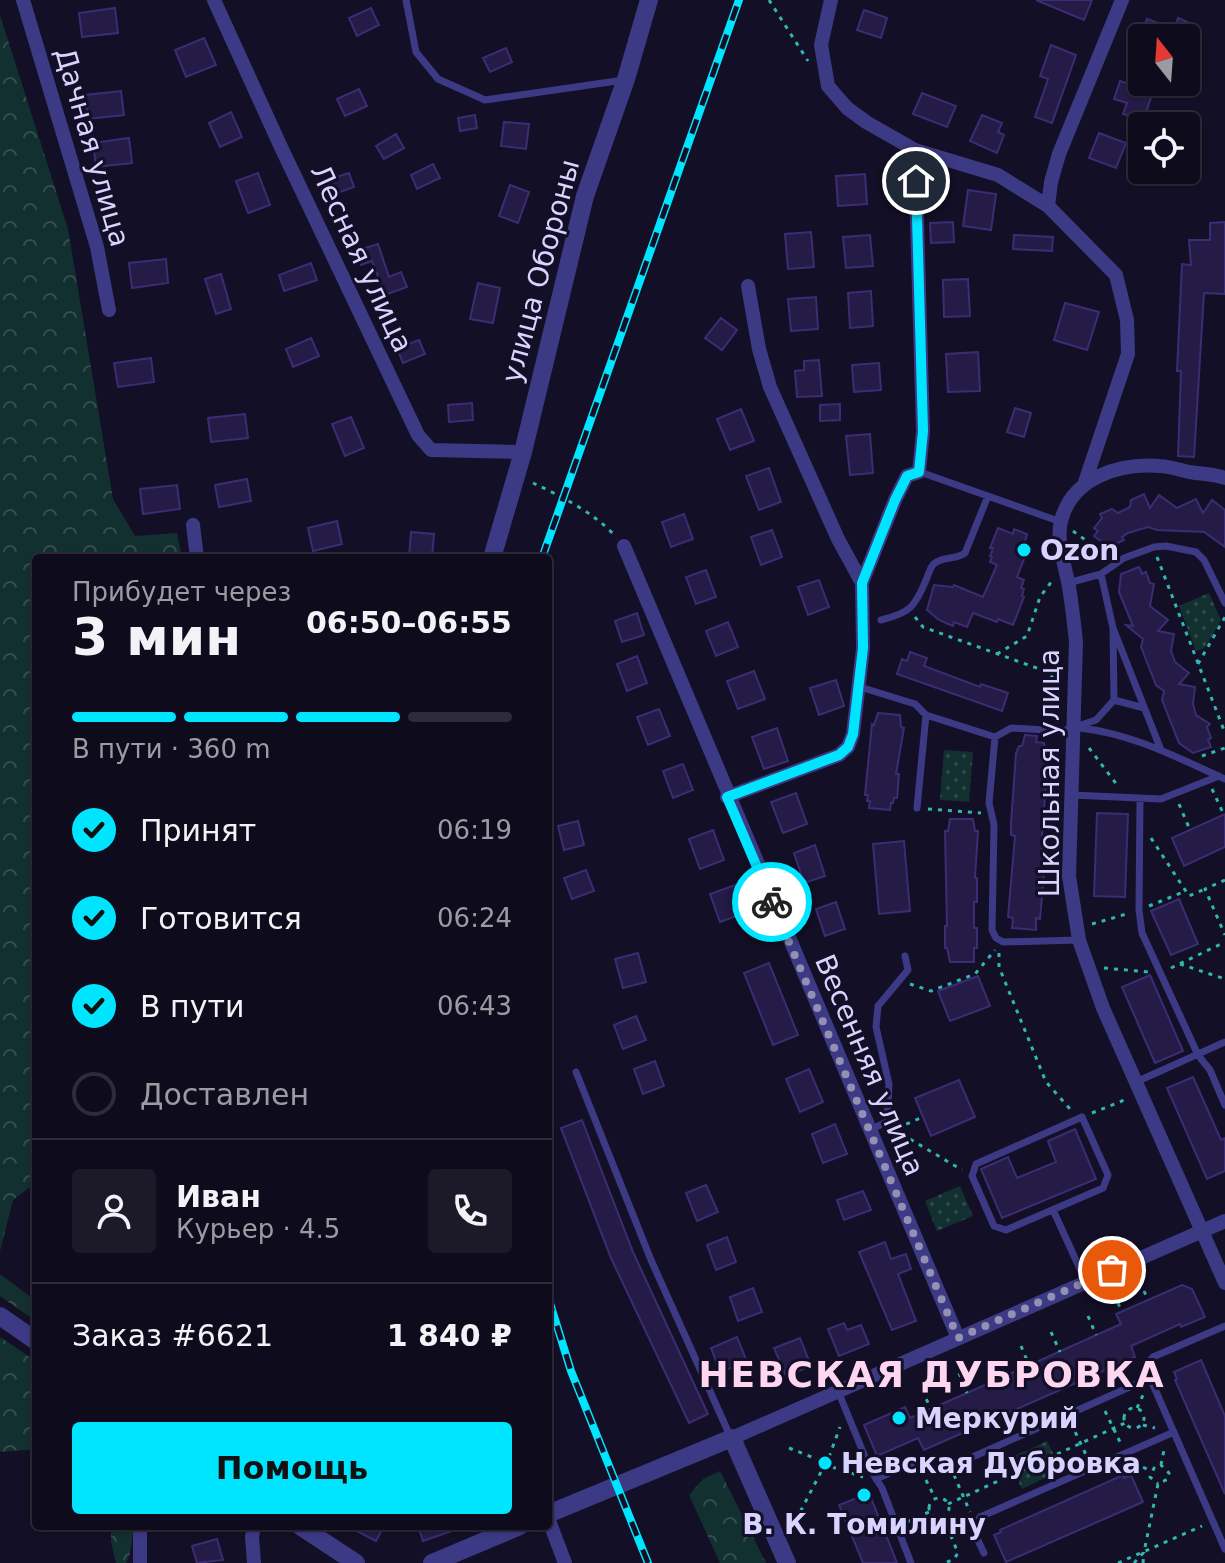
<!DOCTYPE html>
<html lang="ru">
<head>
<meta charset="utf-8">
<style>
	body { margin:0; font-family:"DejaVu Sans",sans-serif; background:#1c1929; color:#f1f3f6; height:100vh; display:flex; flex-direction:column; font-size:30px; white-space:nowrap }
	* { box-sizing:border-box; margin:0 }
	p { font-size:26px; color:#9b9ba3 }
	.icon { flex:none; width:44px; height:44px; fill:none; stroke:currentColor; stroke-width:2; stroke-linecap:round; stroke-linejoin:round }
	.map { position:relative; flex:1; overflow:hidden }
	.sheet { position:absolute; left:32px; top:554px; width:520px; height:976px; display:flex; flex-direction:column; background:#0e0b1c; border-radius:8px; box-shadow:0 2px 6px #0004,0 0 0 2px #2e2b3b }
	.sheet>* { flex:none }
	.needle { width:52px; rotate:343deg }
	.controls { position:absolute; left:1128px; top:24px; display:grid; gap:16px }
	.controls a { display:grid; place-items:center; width:72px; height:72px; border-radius:8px; background:#0e0b1c; box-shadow:0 2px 6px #0004,0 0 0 2px #2e2b3b; font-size:40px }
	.pin { position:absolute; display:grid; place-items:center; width:68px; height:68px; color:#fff; margin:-34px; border:4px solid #fff; border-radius:50%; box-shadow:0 2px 8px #0007 }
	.courier { position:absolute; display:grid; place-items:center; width:80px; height:80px; margin:-40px; border:6px solid #00e5ff; border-radius:50%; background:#fff; color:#222; box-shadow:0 2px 10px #0007 }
	.overview em { font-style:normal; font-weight:600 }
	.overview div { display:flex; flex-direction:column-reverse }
	.overview { display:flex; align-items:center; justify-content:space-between; height:136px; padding:0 40px }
	h1 { font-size:52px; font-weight:600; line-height:60px }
	.bar { display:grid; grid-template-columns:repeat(4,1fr); gap:12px 8px; align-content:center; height:96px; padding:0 40px }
	.bar i { height:10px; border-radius:6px; background:#2e2b3b }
	.bar .current { background:#00e5ff }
	.bar p { grid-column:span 4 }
	.line { display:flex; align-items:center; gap:20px; padding:0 40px; border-top:2px solid #2e2b3b }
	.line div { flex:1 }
	.round { display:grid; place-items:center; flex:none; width:84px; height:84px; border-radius:8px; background:#1c1929 }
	ol { padding:0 40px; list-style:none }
	li { display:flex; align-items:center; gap:24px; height:88px }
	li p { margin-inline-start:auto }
	li .icon { padding:8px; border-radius:50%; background:#00e5ff; color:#111; stroke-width:4 }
	li:last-child { color:#9b9ba3 }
	li i { width:44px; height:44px; border:4px solid #2e2b3b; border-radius:50% }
	.primary-button { display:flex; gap:16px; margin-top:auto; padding:16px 40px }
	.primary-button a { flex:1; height:92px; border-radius:8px; background:#00e5ff; color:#111; font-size:32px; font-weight:600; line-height:92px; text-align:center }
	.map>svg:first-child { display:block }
</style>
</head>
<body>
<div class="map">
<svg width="1225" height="1563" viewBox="0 0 1225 1563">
	<defs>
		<pattern id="forest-crowns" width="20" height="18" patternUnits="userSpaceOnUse" patternTransform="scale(2)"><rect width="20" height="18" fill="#12302f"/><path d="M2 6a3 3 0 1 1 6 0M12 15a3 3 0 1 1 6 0" fill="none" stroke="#344d4e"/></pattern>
		<pattern id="park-dots" width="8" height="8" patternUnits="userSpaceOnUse" patternTransform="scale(2)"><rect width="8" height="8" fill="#12302f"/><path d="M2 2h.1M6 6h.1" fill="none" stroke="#344d4e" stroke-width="1.8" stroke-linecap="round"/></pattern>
	</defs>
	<rect width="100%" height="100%" fill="#130f26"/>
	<path fill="url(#forest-crowns)" d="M0 15 68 229 113 499 135 536 177 533 182 558H36V756L30 964 34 1184 13 1200 0 1251Z
		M0 1274 36 1301V1321L0 1296Z
		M0 1337 36 1361V1449L0 1452Z
		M720 1471 766 1563H720L689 1495 703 1479Z
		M111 1526H134L130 1554 126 1563H116L111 1542Z"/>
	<path fill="url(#park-dots)" d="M1209 593 1221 620 1205 648 1196 651 1179 606Z
		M944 750 973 752 969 802 940 800Z
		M960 1186 973 1216 937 1231 925 1201Z
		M1047 1441 1061 1470 1022 1489 1008 1459Z"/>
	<path fill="#241b47" stroke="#3b2d73" stroke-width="2" d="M1036 0H1092L1084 20Z
		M115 8 118 33 82 37 79 13Z
		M371 8 379 25 357 36 349 18Z
		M864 10 887 18 881 38 857 30Z
		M1178 18 1199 27 1194 40 1173 31Z
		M1147 19 1172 28 1168 38H1139Z
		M204 38 216 65 186 77 175 50Z
		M1051 45 1076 55 1052 123 1035 117 1048 79 1040 76Z
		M506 48 512 62 490 72 483 58Z
		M1120 81 1153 92 1143 121 1123 114 1127 103 1114 99Z
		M359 89 367 106 345 116 337 99Z
		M121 91 124 115 88 119 85 95Z
		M922 93 956 106 947 127 913 114Z
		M231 112 242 137 220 147 209 123Z
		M475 115 477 128 460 131 458 118Z
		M982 115 1002 123 998 132 1004 135 997 153 970 141Z
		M504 122 529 124 526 149 501 146Z
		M1099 133 1126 143 1116 168 1089 158Z
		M396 134 404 148 384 159 376 146Z
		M129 138 132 163 96 167 93 143Z
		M433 164 440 178 417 189 411 175Z
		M258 173 270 205 248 213 236 181Z
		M349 173 354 187 332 195 327 180Z
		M865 174 867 204 838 206 836 176Z
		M510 185 529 192 518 223 499 216Z
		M968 190 996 194 991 230 963 226Z
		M953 222 954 242 931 243 930 223Z
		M1225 222V294L1204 293 1194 457 1178 456 1181 371H1177L1182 264 1191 265 1189 240H1210V223Z
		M811 232 814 267 788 269 785 234Z
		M870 235 873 266 846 268 843 237Z
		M1014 235 1053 237 1052 251 1013 249Z
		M378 244 389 277 401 272 407 287 385 295 372 261 361 265 356 251Z
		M166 259 168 283 132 288 129 263Z
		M311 263 317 280 284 291 279 275Z
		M221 274 231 309 216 314 205 279Z
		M968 279 970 316 944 317 943 280Z
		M478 283 500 288 493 323 470 319Z
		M871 291 873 326 850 328 848 293Z
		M816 297 818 329 791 331 788 299Z
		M1065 303 1099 312 1087 350 1054 340Z
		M721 318 737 330 722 350 705 338Z
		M311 338 319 356 293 367 286 349Z
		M419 340 425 354 403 363 397 348Z
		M978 352 980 391 948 392 946 354Z
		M151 358 154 382 118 387 114 363Z
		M819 360 822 396 797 397 795 371 804 370V361Z
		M879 363 881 390 854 392 852 365Z
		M472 403 473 420 449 422 448 405Z
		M840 404V420L820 421V405Z
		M1015 408 1031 413 1024 437 1007 432Z
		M741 409 754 441 730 450 717 419Z
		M245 414 248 438 211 442 208 418Z
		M351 417 364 448 345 456 332 424Z
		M870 434 873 473 850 475 846 436Z
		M769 468 781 502 759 510 746 476Z
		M247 479 251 501 219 507 215 485Z
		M177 485 180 509 143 514 140 489Z
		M1144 494 1150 508 1159 495 1177 508 1196 499 1203 513 1212 500 1225 510V547L1204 532 1157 530 1148 527 1128 533 1122 537 1124 540 1109 547 1094 536 1098 531 1094 528 1102 518 1100 514 1112 509 1118 513 1130 507 1131 500Z
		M684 514 693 539 671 547 662 522Z
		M337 521 342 544 313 551 308 528Z
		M998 528 1013 534 1014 529 1027 534 1025 541 1028 543 1025 548 1028 549 1017 577 1024 580 1021 588 1024 589 1022 596 1024 597 1013 625 998 619 997 622 973 613 967 627 954 622 953 626 939 620 927 610 934 585 953 587 954 585 983 597 997 565 990 562 992 557 990 556 993 548H990Z
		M772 530 782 557 761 565 751 537Z
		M411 532 434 534 432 558 409 557Z
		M1139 567 1142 574 1146 572 1150 583 1154 584 1150 606 1168 620 1158 631 1174 634 1171 651 1175 662 1189 673 1179 684 1195 687 1193 704 1196 715 1210 724 1207 727 1211 738 1208 740 1211 747 1193 753 1179 743 1162 700 1164 691 1156 685 1141 647 1143 639 1126 625 1133 626 1119 592 1121 574Z
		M706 570 716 597 696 604 686 577Z
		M819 580 829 607 808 615 798 587Z
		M637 613 644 635 622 642 615 621Z
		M728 622 738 647 716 656 706 631Z
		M910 652 927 658 924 666 980 687 981 684 1008 693 1002 711 897 674 902 659 907 661Z
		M637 656 647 683 627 691 617 664Z
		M754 671 765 699 738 709 727 681Z
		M836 680 844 706 819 715 810 688Z
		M659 709 670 736 648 745 637 717Z
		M878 713 900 715 901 727 904 728 896 774H899L897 798H894L893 803H891L890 810 869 808 870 801H867L868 795H865L872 724 874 725Z
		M777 728 788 761 764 769 752 737Z
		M1025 735 1037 736 1036 742 1044 743 1046 755 1048 756 1042 836V848L1046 849 1040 919 1036 918V930L1012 928 1013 918 1008 917 1015 836 1011 835V823L1016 753 1019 746H1022Z
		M683 764 693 790 673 798 663 771Z
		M796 793 807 824 783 833 771 802Z
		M1097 813 1128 814 1125 897 1094 896Z
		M1225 814V847L1184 866 1172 838Z
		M950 819H973L975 831H978L975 878H977V902H974V928H977V948H974V962H950L947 948H945V926H947L945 831H948Z
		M578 821 584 845 564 850 558 826Z
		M713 830 724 860 700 869 689 839Z
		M904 841 910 911 879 914 873 844Z
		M815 845 825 876 804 883 794 853Z
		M586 870 594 891 572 899 564 878Z
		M735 885 745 913 720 922 710 894Z
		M1179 899 1198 944 1171 955 1151 911Z
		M836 902 845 929 825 936 816 909Z
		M638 953 646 982 623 988 615 959Z
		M769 963 798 1035 773 1045 744 973Z
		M1150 975 1183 1051 1155 1063 1122 987Z
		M978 976 990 1006 950 1021 938 991Z
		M636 1016 646 1040 623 1049 614 1025Z
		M655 1061 664 1086 643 1094 634 1069Z
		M809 1069 823 1102 800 1112 786 1079Z
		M1193 1077 1221 1140 1225 1138V1171L1207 1179 1167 1088Z
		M959 1080 975 1117 931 1136 915 1098Z
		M582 1120 633 1252 708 1414 689 1423 611 1258 561 1128Z
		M835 1124 847 1154 823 1163 812 1134Z
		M1075 1129 1096 1179 1002 1218 981 1169 1008 1157 1017 1178 1056 1162 1048 1141Z
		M706 1185 718 1212 697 1221 686 1193Z
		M863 1191 871 1210 844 1220 837 1200Z
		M727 1237 736 1262 716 1270 707 1245Z
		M885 1242 891 1259 906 1254 911 1269 898 1274 916 1321 892 1330 859 1252Z
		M1182 1285 1192 1289 1205 1317 1181 1327 1180 1324 1131 1346 1135 1357 924 1450 918 1438 877 1456 864 1425 905 1407 910 1418 967 1393 1121 1324 1116 1314Z
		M753 1288 762 1312 738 1321 730 1297Z
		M844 1323 847 1330 861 1325 869 1344 839 1356 828 1329Z
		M737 1337 747 1362 720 1372 711 1348Z
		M800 1338 811 1366 786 1376 774 1348Z
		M1201 1360 1225 1416V1494L1175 1380 1177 1379 1174 1372Z
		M1123 1475 1124 1478 1131 1475 1143 1502 1006 1562 994 1535 1001 1532 1000 1530Z
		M869 1493 892 1550 897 1563H863L839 1505Z
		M347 1526H384L376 1541Z
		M418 1526H460L461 1528 423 1541Z
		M217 1539 223 1560 197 1563 192 1546Z"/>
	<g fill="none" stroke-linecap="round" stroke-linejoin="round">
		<path stroke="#2fb8b0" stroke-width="3" stroke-dasharray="4 6" stroke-linecap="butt" d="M769 0 808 61
			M533 483C561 496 596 514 616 537
			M1073 531 1106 555
			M1157 557 1225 733
			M915 617 923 627 1045 671 1059 683
			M997 654 1027 636 1040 597 1052 581
			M1198 664 1225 617
			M1089 748 1118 786
			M1202 756 1225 748
			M1212 789 1224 815
			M1179 804 1190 830
			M928 809 981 813
			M1151 838 1189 896 1205 889
			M1225 880 1205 889 1225 935
			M1149 906 1186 891
			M1092 924 1130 913
			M999 953V967L1046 1082 1071 1110
			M1180 964 1225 979
			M1104 968 1149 972
			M1171 968 1225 942
			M910 984 931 991 975 974 995 950
			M1092 1113 1122 1101 1127 1096
			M897 1128 923 1117
			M893 1129 962 1170
			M1144 1291 1148 1300
			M1118 1303 1122 1312
			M1088 1316 1096 1335
			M1051 1332 1060 1352
			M1021 1346 1029 1365
			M990 1360 998 1379
			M959 1373 967 1393
			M922 1390 931 1409
			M1124 1418a10 10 0 1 1 20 0a10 10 0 1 1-20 0Z
			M1137 1408 1144 1393
			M1105 1411 1121 1444
			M1071 1423 1088 1459
			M1143 1425 1155 1428
			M789 1448 819 1460 829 1457 832 1467 822 1470 819 1460
			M829 1457 840 1427
			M1134 1463 1151 1471
			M1161 1465 1164 1450
			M832 1467 863 1477
			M954 1475 970 1512
			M926 1480 935 1498
			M929 1508a10 10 0 1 1 20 0a10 10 0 1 1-20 0Z
			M948 1504 1125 1423
			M943 1517 958 1553 954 1559 945 1563
			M796 1520 822 1470
			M907 1522 929 1512
			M1118 1563 1202 1526
			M1134 1563 1144 1552 1158 1484 1168 1479 1169 1473 1161 1465 1155 1466 1150 1477 1158 1484
			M1143 1563 1144 1552"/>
		<path stroke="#3d3a85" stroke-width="7" d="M406 0 416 52 438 79 485 100 624 80
			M920 472 1061 522
			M1101 574 1113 628 1161 750
			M1068 583 1101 574 1124 558 1154 547 1166 546 1196 552 1204 560 1225 603
			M881 620C910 613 915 607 926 580 929 574 930 566 935 563 944 556 956 560 965 553L988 496
			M860 687 915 704 926 715 995 737 1011 728 1063 731 1096 720 1114 700 1113 628
			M1114 700 1144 708
			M1079 728C1131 733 1178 758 1225 779
			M995 737 989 803 994 825 992 930 996 938 1003 942 1079 940
			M1072 795 1161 799 1219 776
			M1140 799 1139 910 1142 933 1198 1055 1210 1070 1225 1105
			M917 808 926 715
			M576 1072 651 1260 731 1438
			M1136 1082 1225 1042
			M1082 1117 1108 1175 1103 1188 1006 1230 994 1226 972 1176 976 1164Z
			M869 1130 887 1122 889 1084 876 1027 878 1006 908 970 905 956
			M1053 1210 1086 1282
			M1225 1326 1153 1357 1148 1363 1147 1371 1225 1549
			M838 1391 870 1469 882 1488 911 1563
			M876 1479 907 1465 929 1471 950 1467 1150 1378
			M984 1553C978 1540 970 1529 980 1517L1174 1432"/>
		<path stroke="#3d3a85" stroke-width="14" d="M23 0 97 247 109 310
			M214 0 280 145 418 435 431 450 523 452
			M831 0 821 45 828 86 847 108 866 122 915 150 998 175 1048 206 1116 275 1127 320 1128 354 1084 485
			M1048 206 1051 182 1059 154 1122 0
			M748 286 759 349 770 387 838 539 862 583
			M1225 478C1214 474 1201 474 1189 472 1179 470 1169 466 1159 466 1120 463 1072 477 1061 521 1056 542 1065 565 1069 587 1072 605 1074 623 1076 642L1069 876 1079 940 1103 1008 1225 1283
			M193 525 197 558
			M624 546 958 1338
			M727 797 839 755 848 747 853 734 863 648 862 583 895 500 907 476 919 472 923 431 915 150
			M732 1438 1225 1221
			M548 1518 565 1563
			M140 1526V1563
			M254 1563 252 1537 254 1526"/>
		<path stroke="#3d3a85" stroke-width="18" d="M492 558 523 452 585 196 626 79 649 0
			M0 1316 36 1341
			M548 1514 732 1438 787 1563
			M300 1526 356 1563
			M432 1563 520 1526"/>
		<g stroke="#00e5ff" stroke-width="8">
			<path id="rail" d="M542 558 739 0
				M548 1297 571 1371 648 1563"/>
		</g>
		<use href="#rail" stroke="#130f26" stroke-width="5" stroke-dasharray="15" stroke-linecap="butt"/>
	</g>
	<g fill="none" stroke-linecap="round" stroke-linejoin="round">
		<path stroke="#948fb3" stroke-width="8" stroke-dasharray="0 14.4" d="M772 902 958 1338 1112 1270"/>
		<path stroke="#00e5ff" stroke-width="10" d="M772 902 727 797 839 755 848 747 853 734 863 648 862 583 895 500 907 476 919 472 923 431 916 181"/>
	</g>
	<g fill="#00e5ff" stroke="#130f26" stroke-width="3">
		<circle cx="1024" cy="550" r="8"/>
		<circle cx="899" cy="1418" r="8"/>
		<circle cx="825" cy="1463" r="8"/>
		<circle cx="864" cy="1495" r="8"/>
	</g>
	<g text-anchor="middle" stroke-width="6" stroke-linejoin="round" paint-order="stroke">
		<g font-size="28" fill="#d9d4ff" stroke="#130f26">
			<text transform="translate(93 147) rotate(74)" y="10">Дачная улица</text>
			<text transform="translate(362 258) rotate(65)" y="10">Лесная улица</text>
			<text transform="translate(540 271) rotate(-75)" y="10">улица Обороны</text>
			<text transform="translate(1049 773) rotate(-90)" y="10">Школьная улица</text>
			<text transform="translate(870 1065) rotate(67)" y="10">Весенняя улица</text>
		</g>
		<g font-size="28" font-weight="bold" fill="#d9d4ff" stroke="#130f26" text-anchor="start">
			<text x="1040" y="560">Ozon</text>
			<text x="915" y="1428">Меркурий</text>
			<text x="841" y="1473">Невская Дубровка</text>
			<text x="864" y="1534" text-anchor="middle">В. К. Томилину</text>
		</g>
		<g font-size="36" font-weight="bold" letter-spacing="2" fill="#ffd6f0" stroke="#130f26">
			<text x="932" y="1387">НЕВСКАЯ ДУБРОВКА</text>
		</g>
	</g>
</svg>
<div class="controls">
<a><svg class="needle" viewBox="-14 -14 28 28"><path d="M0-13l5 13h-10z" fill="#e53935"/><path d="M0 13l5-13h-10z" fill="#9b9ba3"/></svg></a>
<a><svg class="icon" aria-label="locate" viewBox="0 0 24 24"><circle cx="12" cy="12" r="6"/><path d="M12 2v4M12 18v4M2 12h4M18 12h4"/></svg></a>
</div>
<div class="pin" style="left:1112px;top:1270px;background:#ea580c"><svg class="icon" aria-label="bag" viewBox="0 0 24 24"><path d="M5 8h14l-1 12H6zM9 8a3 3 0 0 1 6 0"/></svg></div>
<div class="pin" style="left:916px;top:181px;background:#1f2937"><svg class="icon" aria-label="home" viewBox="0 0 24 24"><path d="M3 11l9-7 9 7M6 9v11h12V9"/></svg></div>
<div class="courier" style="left:772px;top:902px"><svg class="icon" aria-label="bike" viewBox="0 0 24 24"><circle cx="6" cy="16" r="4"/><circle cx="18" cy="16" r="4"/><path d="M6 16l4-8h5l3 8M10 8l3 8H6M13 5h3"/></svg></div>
<section class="sheet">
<div class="overview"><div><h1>3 мин</h1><p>Прибудет через</p></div><em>06:50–06:55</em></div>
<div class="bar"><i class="current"></i><i class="current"></i><i class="current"></i><i></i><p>В пути · 360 m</p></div>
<ol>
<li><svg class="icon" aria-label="check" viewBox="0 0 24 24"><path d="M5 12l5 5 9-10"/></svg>Принят<p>06:19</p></li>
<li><svg class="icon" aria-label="check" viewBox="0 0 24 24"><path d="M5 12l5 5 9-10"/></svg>Готовится<p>06:24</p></li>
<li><svg class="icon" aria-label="check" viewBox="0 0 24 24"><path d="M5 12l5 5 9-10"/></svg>В пути<p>06:43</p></li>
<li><i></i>Доставлен</li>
</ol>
<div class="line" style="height:144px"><a class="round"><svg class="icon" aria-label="person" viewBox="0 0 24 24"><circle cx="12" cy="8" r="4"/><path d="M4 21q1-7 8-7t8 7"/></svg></a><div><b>Иван</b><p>Курьер · 4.5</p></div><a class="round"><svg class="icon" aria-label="phone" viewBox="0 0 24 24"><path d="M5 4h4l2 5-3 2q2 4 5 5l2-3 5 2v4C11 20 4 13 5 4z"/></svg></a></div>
<div class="line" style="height:104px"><div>Заказ #6621</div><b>1 840 ₽</b></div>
<div class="primary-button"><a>Помощь</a></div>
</section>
</div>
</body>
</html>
